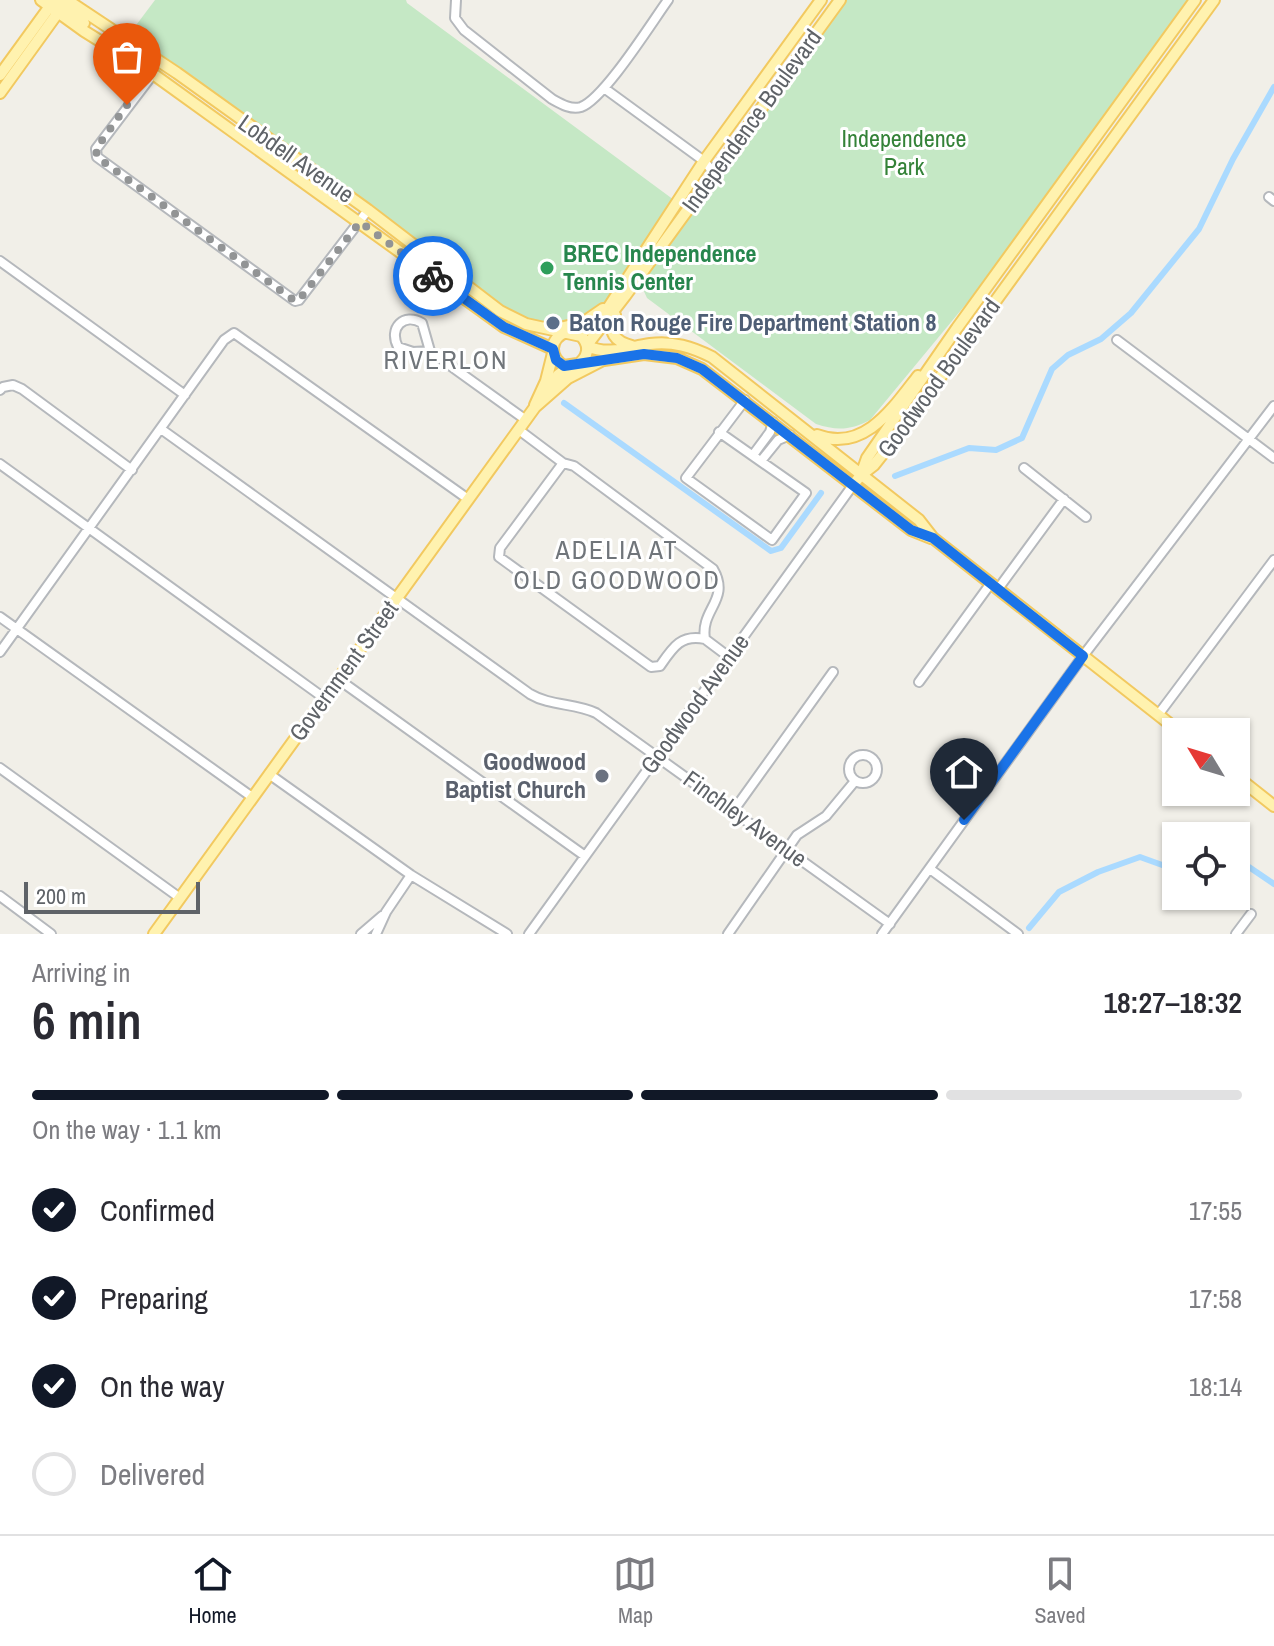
<!DOCTYPE html>
<html lang="en">
<head>
<meta charset="utf-8">
<style>
	body { margin:0; font-family:"Archivo Narrow",sans-serif; background:#f7f7f7; color:#2b2b33; height:100vh; display:flex; flex-direction:column; font-size:30px; white-space:nowrap }
	* { box-sizing:border-box; margin:0 }
	p { font-size:26px; color:#7c7c81 }
	.icon { flex:none; width:44px; height:44px; fill:none; stroke:currentColor; stroke-width:2; stroke-linecap:round; stroke-linejoin:round }
	.map { position:relative; height:934px; overflow:hidden }
	.sheet { display:flex; flex-direction:column; background:#fff; flex:1 }
	.sheet>* { flex:none }
	.needle { width:52px; rotate:308deg }
	.buttons { position:absolute; left:1162px; top:718px; display:grid; gap:16px }
	.buttons a { display:grid; place-items:center; width:88px; height:88px; border-radius:0px; background:#fff; box-shadow:0 2px 6px #0004; font-size:40px }
	.scale { position:absolute; left:24px; bottom:20px; width:176px; box-sizing:border-box; padding-left:8px; border:4px solid #5f6368; border-top:0; font-size:22px; line-height:28px; white-space:nowrap; color:#5f6368; -webkit-text-stroke:6px #fff; paint-order:stroke }
	.pin { position:absolute; display:grid; place-items:center; width:68px; height:68px; color:#fff; margin:-82px -34px; border-radius:50% 50% 50% 0; rotate:-45deg; box-shadow:0 0 8px #0007 }
	.pin .icon { rotate:45deg }
	.courier { position:absolute; display:grid; place-items:center; width:80px; height:80px; margin:-40px; border:6px solid #1a73e8; border-radius:50%; background:#fff; color:#222; box-shadow:0 2px 10px #0007 }
	.summary em { font-style:normal; font-weight:600 }
	.summary div { display:flex; flex-direction:column-reverse }
	.summary { display:flex; align-items:center; justify-content:space-between; height:136px; padding:0 32px }
	h1 { font-size:52px; font-weight:600; line-height:60px }
	.bar { display:grid; grid-template-columns:repeat(4,1fr); gap:12px 8px; align-content:center; height:96px; padding:0 32px }
	.bar i { height:10px; border-radius:6px; background:#e1e1e2 }
	.bar .active { background:#111827 }
	.bar p { grid-column:span 4 }
	ol { padding:0 32px; list-style:none }
	li { display:flex; align-items:center; gap:24px; height:88px }
	li p { margin-inline-start:auto }
	li .icon { padding:8px; border-radius:50%; background:#111827; color:#fff; stroke-width:4 }
	li:last-child { color:#7c7c81 }
	li i { width:44px; height:44px; border:4px solid #e1e1e2; border-radius:50% }
	.menu { display:flex; justify-content:space-around; align-items:center; height:112px; border-top:2px solid #e1e1e2; background:#fff; font-size:22px; color:#7c7c81 }
	.menu a { display:grid; justify-items:center; gap:4px }
	.menu .active { color:#111827 }
	.map>svg:first-child { display:block }
</style>
</head>
<body>
<div class="map">
<svg width="1274" height="934" viewBox="0 0 1274 934">
	<rect width="100%" height="100%" fill="#f1efe8"/>
	<path fill="#c5e8c5" d="M155 0H406L407 3 674 200 601 308 571 323 558 324 531 321 506 312 248 120C212 89 174 61 133 38L134 28Z
		M842 0H1187L971 298 870 420C851 430 837 431 816 424L647 298 642 287 643 276Z"/>
	<g fill="none" stroke-linecap="round" stroke-linejoin="round">
		<path stroke="#aadaff" stroke-width="6" d="M564 403 771 551 781 548 821 493
			M895 476 969 448 996 450 1022 438 1052 369 1068 355 1101 339 1131 313 1199 229 1233 159 1274 87
			M1236 869 1249 867 1274 884
			M1029 928 1059 892 1098 872 1140 857 1176 870"/>
		<g stroke="#b5b8bc" stroke-width="12">
			<path id="minor" d="M456 0 455 18 464 30 552 99C561 104 571 110 581 107 604 99 652 22 668 0
				M153 74 96 149 97 157 295 301 299 300 368 210
				M604 88 704 161 714 173
				M1269 197 1274 201
				M0 261 185 395
				M1117 340 1274 458
				M430 351 422 323C404 312 388 328 398 347L413 352 430 351 526 420
				M0 390 3 387 13 385 22 389 132 470
				M161 429 530 694C550 706 575 703 596 713L890 924
				M519 430 563 463 574 466 713 569C731 600 700 609 705 639 681 634 673 647 660 666L651 667 499 557 500 548 563 463
				M719 432 806 493 772 540 686 478 745 400
				M753 455 770 432 773 422
				M761 461 778 440 790 435
				M0 464 324 698
				M1024 468 1086 517
				M998 589 1064 499
				M0 617 252 797
				M705 639 729 657
				M0 652 224 340 234 333 468 499
				M338 679 585 856
				M919 682 991 583
				M1158 715 1274 560
				M849 769a14 14 0 1 1 28 0a14 14 0 1 1-28 0Z
				M0 768 180 898
				M269 774 411 875 507 934
				M734 810 833 672
				M930 869 1018 934
				M0 896 51 934
				M361 934 382 916
				M376 934 386 912 411 875
				M529 934 853 485
				M728 934 797 835 826 816 855 781
				M882 934 1083 656 1274 406
				M1236 934 1251 914"/>
		</g>
		<g stroke="#f2c960" stroke-width="14">
			<path id="major" d="M41 0 84 31 153 74 504 327 553 349
				M54 1 84 23
				M0 75 53 2
				M0 93 67 0 177 73 368 210 500 311 526 324 581 336C591 346 588 358 577 365
				M615 315C607 332 615 342 632 346
				M564 327 584 322 603 309
				M566 332C549 339 549 357 564 366L644 354 677 358 702 369 911 530 931 538
				M577 333 590 329 601 319 704 161 821 0
				M587 345 625 296 840 0
				M587 346C609 356 628 347 650 344 673 341 692 347 712 357L919 520 933 538 1180 732
				M548 393 558 375 569 367
				M535 405 546 381 553 353
				M817 435C864 453 893 408 918 376
				M861 475 874 465 904 427 1214 0
				M853 485 861 475 867 458 957 328 1195 0
				M1236 776 1274 806
				M154 934 535 407 568 378 601 361"/>
		</g>
		<use href="#minor" stroke="#fff" stroke-width="8"/>
		<use href="#major" stroke="#fff2af" stroke-width="10"/>
	</g>
	<g fill="none" stroke-linecap="round" stroke-linejoin="round">
		<path stroke="#929495" stroke-width="8" stroke-dasharray="0 14.4" d="M127 105 96 149 97 157 295 301 299 300 360 222 433 276"/>
		<path stroke="#1a73e8" stroke-width="10" d="M433 276 504 327 553 349 556 360 564 366 644 354 677 358 702 369 911 530 933 538 1083 656 964 820"/>
	</g>
	<circle fill="#2e9e5b" stroke="#fff" stroke-width="3" cx="547" cy="268" r="8"/>
	<circle fill="#5c6f8a" stroke="#fff" stroke-width="3" cx="553" cy="323" r="8"/>
	<circle fill="#6b7280" stroke="#fff" stroke-width="3" cx="602" cy="776" r="8"/>
	<g text-anchor="middle" stroke-width="6" stroke-linejoin="round" paint-order="stroke">
		<g font-size="24" fill="#5f6368" stroke="#fff">
			<text transform="translate(752 121) rotate(-54)" y="8">Independence Boulevard</text>
			<text transform="translate(296 159) rotate(35)" y="8">Lobdell Avenue</text>
			<text transform="translate(939 378) rotate(-54)" y="8">Goodwood Boulevard</text>
			<text transform="translate(344 671) rotate(-54)" y="8">Government Street</text>
			<text transform="translate(695 704) rotate(-54)" y="8">Goodwood Avenue</text>
			<text transform="translate(745 819) rotate(36)" y="8">Finchley Avenue</text>
		</g>
		<g font-size="24" fill="#348238" stroke="#fff">
			<text x="904" y="147">Independence<tspan x="904" dy="28">Park</tspan></text>
		</g>
		<g font-size="24" font-weight="bold" fill="#27864d" stroke="#fff" text-anchor="start">
			<text x="563" y="262">BREC Independence<tspan x="563" dy="28">Tennis Center</tspan></text>
		</g>
		<g font-size="24" font-weight="bold" fill="#4e5e75" stroke="#fff" text-anchor="start">
			<text x="569" y="331">Baton Rouge Fire Department Station 8</text>
		</g>
		<g font-size="24" font-weight="bold" fill="#5b616d" stroke="#fff" text-anchor="end">
			<text x="586" y="770">Goodwood<tspan x="586" dy="28">Baptist Church</tspan></text>
		</g>
		<g font-size="26" letter-spacing="2" fill="#70757a" stroke="#fff">
			<text x="446" y="369">RIVERLON</text>
			<text x="617" y="559">ADELIA AT<tspan x="617" dy="30">OLD GOODWOOD</tspan></text>
		</g>
	</g>
</svg>
<div class="buttons">
<a><svg class="needle" viewBox="-14 -14 28 28"><path d="M0-13l5 13h-10z" fill="#e53935"/><path d="M0 13l5-13h-10z" fill="#7c7c81"/></svg></a>
<a><svg class="icon" aria-label="locate" viewBox="0 0 24 24"><circle cx="12" cy="12" r="6"/><path d="M12 2v4M12 18v4M2 12h4M18 12h4"/></svg></a>
</div>
<div class="scale">200 m</div>
<div class="pin" style="left:127px;top:105px;background:#ea580c"><svg class="icon" aria-label="bag" viewBox="0 0 24 24"><path d="M5 8h14l-1 12H6zM9 8a3 3 0 0 1 6 0"/></svg></div>
<div class="pin" style="left:964px;top:820px;background:#1f2937"><svg class="icon" aria-label="home" viewBox="0 0 24 24"><path d="M3 11l9-7 9 7M6 9v11h12V9"/></svg></div>
<div class="courier" style="left:433px;top:276px"><svg class="icon" aria-label="bike" viewBox="0 0 24 24"><circle cx="6" cy="16" r="4"/><circle cx="18" cy="16" r="4"/><path d="M6 16l4-8h5l3 8M10 8l3 8H6M13 5h3"/></svg></div>
</div>
<section class="sheet">
<div class="summary"><div><h1>6 min</h1><p>Arriving in</p></div><em>18:27–18:32</em></div>
<div class="bar"><i class="active"></i><i class="active"></i><i class="active"></i><i></i><p>On the way · 1.1 km</p></div>
<ol>
<li><svg class="icon" aria-label="check" viewBox="0 0 24 24"><path d="M5 12l5 5 9-10"/></svg>Confirmed<p>17:55</p></li>
<li><svg class="icon" aria-label="check" viewBox="0 0 24 24"><path d="M5 12l5 5 9-10"/></svg>Preparing<p>17:58</p></li>
<li><svg class="icon" aria-label="check" viewBox="0 0 24 24"><path d="M5 12l5 5 9-10"/></svg>On the way<p>18:14</p></li>
<li><i></i>Delivered</li>
</ol>
</section>
<nav class="menu">
<a class="active"><svg class="icon" aria-label="home" viewBox="0 0 24 24"><path d="M3 11l9-7 9 7M6 9v11h12V9"/></svg>Home</a>
<a><svg class="icon" aria-label="map" viewBox="0 0 24 24"><path d="M3 6l6-2 6 2 6-2v14l-6 2-6-2-6 2zM9 4v14M15 6v14"/></svg>Map</a>
<a><svg class="icon" aria-label="saved" viewBox="0 0 24 24"><path d="M7 4h10v16l-5-4-5 4z"/></svg>Saved</a>
</nav>
</body>
</html>
